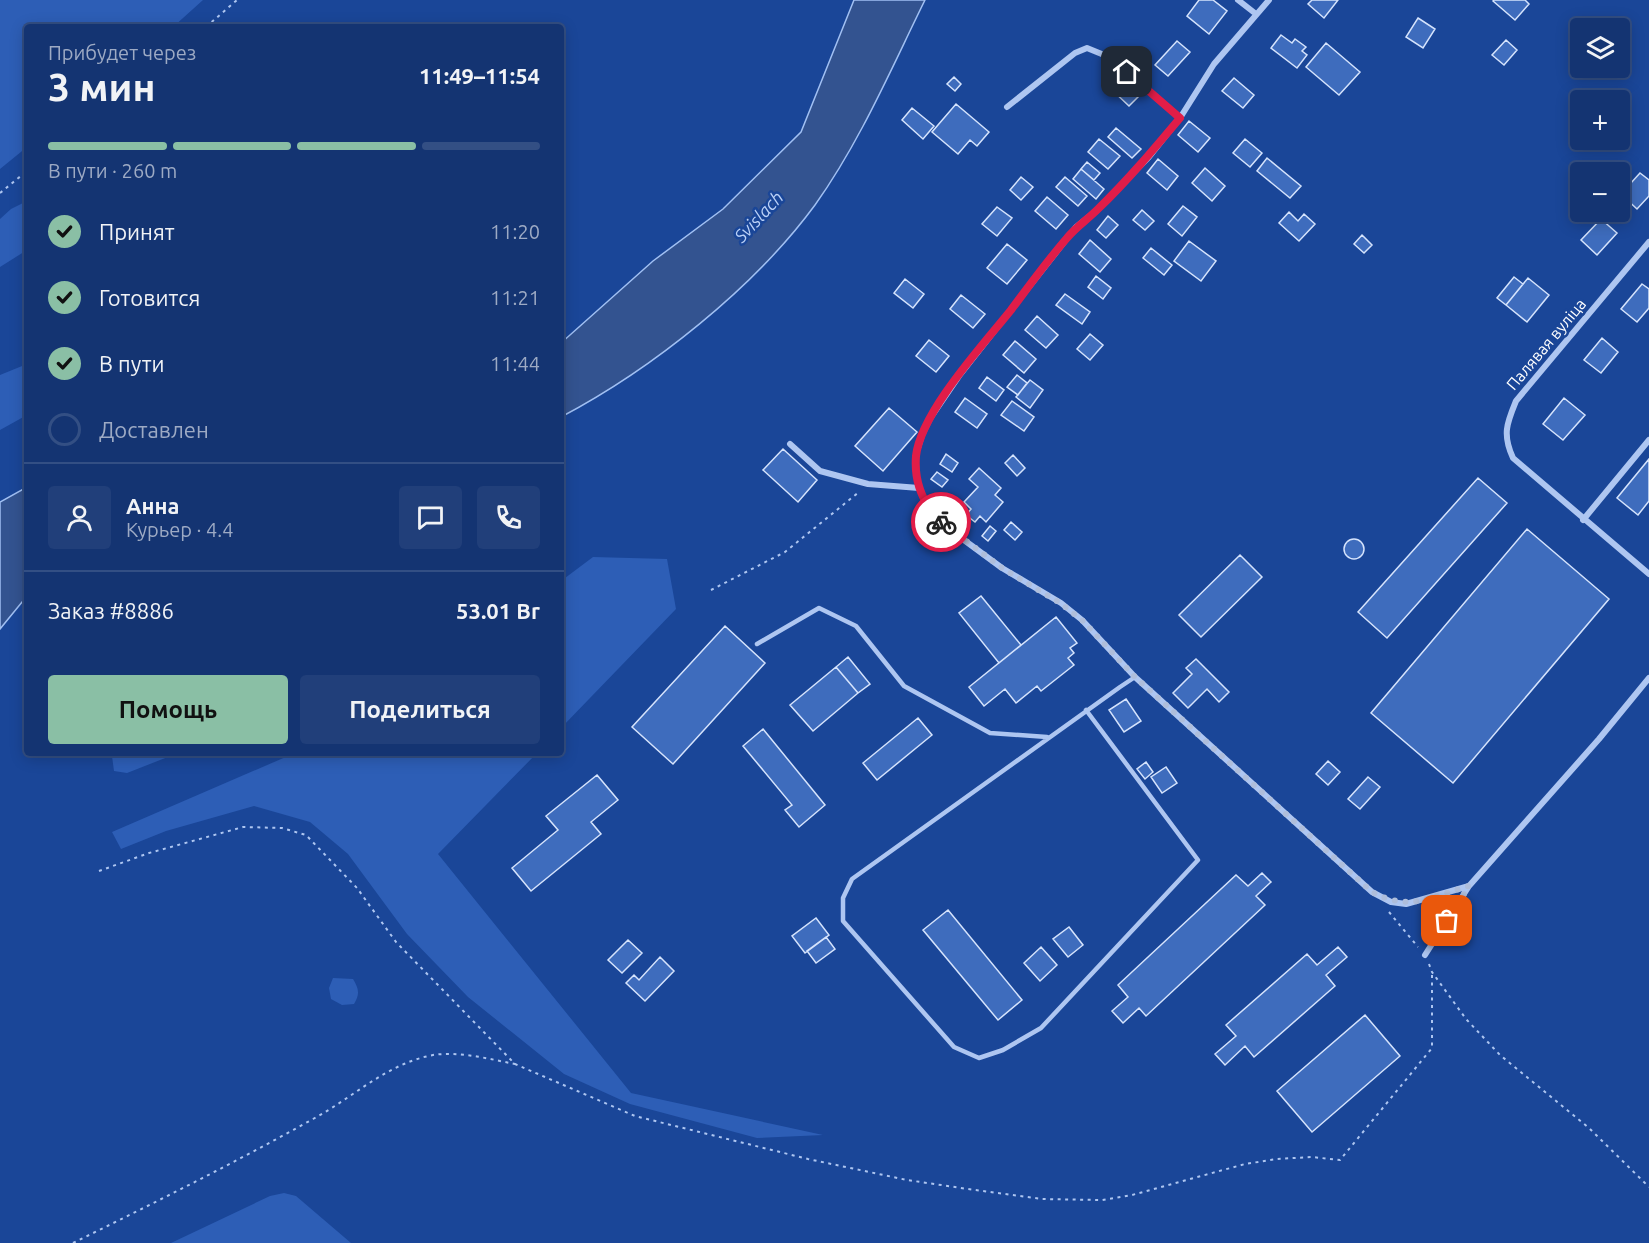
<!DOCTYPE html>
<html lang="ru">
<head>
<meta charset="utf-8">
<style>
	body { margin:0; font-family:Ubuntu,sans-serif; background:#213f7a; color:#f1f3f6; height:100vh; display:flex; flex-direction:column; font-size:22px; white-space:nowrap }
	* { box-sizing:border-box; margin:0 }
	p { font-size:20px; color:#9daac4 }
	.icon { flex:none; width:33px; height:33px; fill:none; stroke:currentColor; stroke-width:2; stroke-linecap:round; stroke-linejoin:round }
	.map { position:relative; flex:1; overflow:hidden }
	.details { position:absolute; left:24px; top:24px; width:540px; height:732px; display:flex; flex-direction:column; background:#143472; border-radius:6px; box-shadow:0 3px 15px #0003,0 0 0 2px #334f84 }
	.details>* { flex:none }
	.tools { position:absolute; left:1570px; top:18px; display:grid; gap:12px }
	.tools a { display:grid; place-items:center; width:60px; height:60px; border-radius:6px; background:#143472; box-shadow:0 3px 15px #0003,0 0 0 2px #334f84; font-size:30px }
	.pin { position:absolute; display:grid; place-items:center; width:51px; height:51px; color:#fff; margin:-26px; border-radius:12px; box-shadow:0 3px 9px #0006 }
	.courier { position:absolute; display:grid; place-items:center; width:60px; height:60px; margin:-30px; border:4px solid #e11d48; border-radius:50%; background:#fff; color:#222; box-shadow:0 2px 8px #0007 }
	.headline em { font-style:normal; font-weight:600 }
	.headline div { display:flex; flex-direction:column-reverse }
	.headline { display:flex; align-items:center; justify-content:space-between; height:102px; padding:0 24px }
	h1 { font-size:39px; font-weight:600; line-height:45px }
	.bar { display:grid; grid-template-columns:repeat(4,1fr); gap:9px 6px; align-content:center; height:72px; padding:0 24px }
	.bar i { height:8px; border-radius:4px; background:#334f84 }
	.bar .active { background:#8abfa5 }
	.bar p { grid-column:span 4 }
	.line { display:flex; align-items:center; gap:15px; padding:0 24px; border-top:2px solid #334f84 }
	.line div { flex:1 }
	.round { display:grid; place-items:center; flex:none; width:63px; height:63px; border-radius:6px; background:#213f7a }
	ol { padding:0 24px; list-style:none }
	li { display:flex; align-items:center; gap:18px; height:66px }
	li p { margin-inline-start:auto }
	li .icon { padding:6px; border-radius:50%; background:#8abfa5; color:#111; stroke-width:4 }
	li:last-child { color:#9daac4 }
	li i { width:33px; height:33px; border:3px solid #334f84; border-radius:50% }
	.primary-button { display:flex; gap:12px; margin-top:auto; padding:12px 24px }
	.primary-button a { flex:1; height:69px; border-radius:6px; background:#8abfa5; color:#111; font-size:24px; font-weight:600; line-height:69px; text-align:center }
	.primary-button a+a { background:#213f7a; color:#f1f3f6 }
	.map>svg:first-child { display:block }
</style>
</head>
<body>
<div class="map">
<svg width="1649" height="1243" viewBox="0 0 1649 1243">
	<rect width="100%" height="100%" fill="#1a4698"/>
	<path fill="#2d5eb6" d="M0 0H203L173 27H27V147L0 169Z
		M27 201V250L0 267V219L11 209Z
		M27 364V415L0 430V375Z
		M593 557 667 559 676 609 561 728V581Z
		M115 753H178L127 773 114 771 112 756Z
		M295 753H537L438 854 631 1093 823 1135 757 1138 630 1104 564 1074 468 997 407 934 348 854 310 822 254 806 166 831 121 849 112 832Z
		M333 978 353 979C359 989 360 994 354 1004L342 1005 331 999 329 988Z
		M284 1193 296 1196 351 1243H171L270 1196Z"/>
	<path fill="#335390" stroke="#a1c0f3" stroke-width="1.5" d="M854 0H925C891 69 860 142 815 205 754 288 652 369 561 417V343L653 261 723 209 801 132Z
		M27 487V596L0 629V502Z"/>
	<path fill="#3e6cbd" stroke="#d5e3fc" stroke-width="1.5" d="M1199 0H1213L1227 11 1209 34 1187 16Z
		M1312 0H1338L1324 18 1308 4Z
		M1494 0H1525L1529 4 1515 20 1493 1Z
		M1418 18 1435 29 1423 48 1406 37Z
		M1281 35 1292 43 1295 39 1306 47 1302 51 1307 55 1297 68 1271 48Z
		M1506 40 1517 50 1504 65 1492 55Z
		M1177 41 1190 52 1168 76 1155 65Z
		M1326 43 1360 72 1339 95 1306 67Z
		M1122 76 1141 94 1129 106 1110 88Z
		M954 77 961 84 955 91 947 84Z
		M1234 78 1254 95 1243 108 1222 91Z
		M956 104 989 132 977 146 970 140 958 154 932 132Z
		M912 108 934 126 923 139 902 120Z
		M1189 121 1210 138 1198 152 1178 135Z
		M1116 128 1141 149 1132 158 1108 137Z
		M1099 139 1120 156 1108 169 1088 152Z
		M1245 139 1262 153 1250 167 1233 153Z
		M1267 158 1301 186 1290 198 1257 171Z
		M1158 159 1178 176 1167 190 1147 173Z
		M1087 162 1100 173 1094 180 1081 169Z
		M1205 168 1225 186 1212 201 1192 183Z
		M1081 169 1104 189 1096 199 1073 179Z
		M1640 173 1649 180V196L1637 209 1621 194Z
		M1021 177 1033 187 1021 200 1010 190Z
		M1065 177 1087 196 1078 206 1056 187Z
		M1047 197 1068 215 1056 229 1035 211Z
		M1183 206 1197 217 1182 236 1168 224Z
		M997 207 1012 218 997 236 982 224Z
		M1142 210 1154 221 1145 230 1133 220Z
		M1289 212 1298 221 1304 214 1315 224 1299 241 1279 223Z
		M1108 216 1118 225 1106 238 1097 230Z
		M1601 219 1617 233 1597 255 1581 240Z
		M1362 235 1372 245 1364 253 1354 244Z
		M1090 240 1111 259 1100 272 1079 254Z
		M1189 241 1216 261 1201 281 1174 261Z
		M1007 244 1027 260 1007 284 987 268Z
		M1151 248 1172 265 1164 275 1143 258Z
		M1096 276 1111 288 1103 299 1088 287Z
		M1514 277 1523 284 1506 305 1497 298Z
		M1528 278 1549 295 1527 322 1506 305Z
		M905 279 924 294 913 308 894 293Z
		M1642 284 1649 289V308L1637 322 1621 309Z
		M1065 294 1090 312 1082 324 1056 305Z
		M961 295 985 314 973 328 950 309Z
		M1037 316 1058 335 1046 348 1025 330Z
		M1090 334 1103 345 1090 360 1077 349Z
		M1602 338 1618 352 1601 373 1584 360Z
		M929 340 949 356 936 372 916 356Z
		M1015 341 1036 359 1024 373 1003 355Z
		M1017 375 1027 383 1018 395 1007 387Z
		M987 377 1004 390 996 401 979 388Z
		M1030 380 1043 390 1030 408 1016 397Z
		M965 398 987 414 977 428 955 412Z
		M1564 398 1585 415 1563 440 1543 424Z
		M1012 401 1034 417 1024 431 1001 415Z
		M889 408 917 432 883 471 855 446Z
		M783 449 817 480 798 502 763 470Z
		M946 454 958 463 952 472 940 464Z
		M1013 455 1025 468 1017 476 1005 463Z
		M1649 459V501L1638 515 1617 498Z
		M979 468 1001 488 995 495 1003 502 986 522 980 516 975 522 966 515 971 509 964 502 978 487 969 479Z
		M937 472 948 480 942 487 931 479Z
		M1478 478 1507 503 1387 638 1358 612Z
		M1011 522 1022 532 1015 540 1004 530Z
		M990 526 996 531 988 541 982 536Z
		M1527 529 1609 599 1453 783 1371 713Z
		M1344 549a10 10 0 1 1 20 0a10 10 0 1 1-20 0Z
		M1240 555 1262 577 1201 637 1179 615Z
		M981 596 1021 645 999 663 959 613Z
		M1056 617 1077 643 1070 648 1074 653 1068 658 1074 665 1041 691 1037 686 1016 703 1005 689 984 706 969 687Z
		M725 626 765 663 673 764 632 727Z
		M848 657 870 684 858 693 836 667Z
		M1196 659 1229 692 1219 702 1207 689 1188 708 1173 693 1192 674 1186 668Z
		M836 667 858 693 813 731 790 705Z
		M1126 699 1141 721 1124 732 1109 710Z
		M918 718 932 735 877 780 863 763Z
		M763 729 825 805 799 827 785 810 792 805 743 746Z
		M1328 761 1340 772 1328 785 1316 774Z
		M1146 762 1153 772 1145 779 1137 769Z
		M1166 767 1177 783 1162 793 1151 777Z
		M597 775 618 800 591 822 601 834 531 891 512 868 558 830 546 816Z
		M1368 777 1380 787 1360 809 1348 799Z
		M1262 873 1271 882 1256 896 1265 905 1146 1016 1139 1008 1123 1023 1112 1011 1128 997 1118 985 1236 875 1248 886Z
		M948 910 1022 1000 998 1020 923 930Z
		M816 918 829 935 805 953 792 936Z
		M1069 927 1083 945 1068 957 1053 939Z
		M826 937 835 949 816 963 807 951Z
		M628 940 642 953 622 973 608 960Z
		M1041 947 1057 965 1040 981 1024 963Z
		M1338 947 1347 957 1326 975 1335 986 1254 1057 1245 1046 1225 1065 1215 1054 1236 1036 1226 1025 1307 954 1317 965Z
		M660 957 674 971 645 1001 626 983 634 975 639 980Z
		M1365 1015 1400 1056 1312 1132 1277 1091Z"/>
	<g fill="none" stroke-linecap="round" stroke-linejoin="round">
		<path stroke="#aec6f1" stroke-width="2" stroke-dasharray="3 4.5" stroke-linecap="butt" d="M206 27 237 0
			M0 193 27 171
			M711 590 785 552 859 492
			M99 871 149 853 243 827 282 828 306 835 357 888 396 942 515 1064 635 1116 808 1159 907 1180 968 1189 1042 1199 1102 1200 1132 1195 1245 1164 1277 1159 1312 1157 1340 1160 1432 1048V972
			M1389 912 1418 947
			M1429 964 1432 972 1466 1019 1500 1055 1589 1128 1649 1187
			M73 1243C154 1203 234 1163 313 1119 354 1097 386 1064 433 1055 460 1051 489 1059 515 1064"/>
		<path stroke="#aec6f1" stroke-width="4.5" d="M757 644 819 608 856 626 904 686 990 733 1047 737
			M1086 710 1198 860 1041 1028 1003 1050 979 1058 954 1047 843 921V898L852 879 1120 687 1135 677"/>
		<path stroke="#aec6f1" stroke-width="6" d="M1238 0 1256 14
			M1269 0 1214 64 1180 118 1149 157 1096 211 1076 227 959 376 931 417 922 435 916 454V473L919 488 930 511 945 526 1002 568 1061 603 1082 620 1135 677 1372 892 1391 902 1406 904 1469 886 1599 739 1649 678
			M1007 107 1075 53 1087 48 1109 57 1180 118
			M1649 242 1516 401C1507 423 1502 434 1513 458L1649 574
			M790 444 820 471 868 484 919 488
			M1583 520 1649 440
			M1425 955 1469 886"/>
	</g>
	<g fill="none" stroke-linecap="round" stroke-linejoin="round">
		<path stroke="#afbedb" stroke-width="6" stroke-dasharray="0 10.8" d="M941 522 1002 568 1060 603 1082 620 1135 677 1372 892C1411 912 1429 897 1469 886L1447 921"/>
		<path stroke="#e11d48" stroke-width="8" d="M941 522C923 504 914 481 916 456 921 412 983 345 1011 310 1029 286 1047 261 1067 238 1076 227 1088 219 1098 209 1128 180 1154 149 1180 118L1127 72"/>
	</g>
	<g text-anchor="middle" stroke-width="5" stroke-linejoin="round" paint-order="stroke">
		<g font-size="16" fill="#fff" stroke="#1a4698">
			<text transform="translate(1546 344) rotate(-50)" y="6">Палявая вуліца</text>
		</g>
		<g font-size="18" font-style="italic" fill="#bbd1f7" stroke="#1a4698">
			<text transform="translate(759 217) rotate(-47)" y="6">Svislach</text>
		</g>
	</g>
</svg>
<div class="tools">
<a><svg class="icon" aria-label="layers" viewBox="0 0 24 24"><path d="M12 4l9 5-9 5-9-5zM3 14l9 5 9-5"/></svg></a>
<a>+</a>
<a>−</a>
</div>
<div class="pin" style="left:1447px;top:921px;background:#ea580c"><svg class="icon" aria-label="bag" viewBox="0 0 24 24"><path d="M5 8h14l-1 12H6zM9 8a3 3 0 0 1 6 0"/></svg></div>
<div class="pin" style="left:1127px;top:72px;background:#1f2937"><svg class="icon" aria-label="home" viewBox="0 0 24 24"><path d="M3 11l9-7 9 7M6 9v11h12V9"/></svg></div>
<div class="courier" style="left:941px;top:522px"><svg class="icon" aria-label="bike" viewBox="0 0 24 24"><circle cx="6" cy="16" r="4"/><circle cx="18" cy="16" r="4"/><path d="M6 16l4-8h5l3 8M10 8l3 8H6M13 5h3"/></svg></div>
<section class="details">
<div class="headline"><div><h1>3 мин</h1><p>Прибудет через</p></div><em>11:49–11:54</em></div>
<div class="bar"><i class="active"></i><i class="active"></i><i class="active"></i><i></i><p>В пути · 260 m</p></div>
<ol>
<li><svg class="icon" aria-label="check" viewBox="0 0 24 24"><path d="M5 12l5 5 9-10"/></svg>Принят<p>11:20</p></li>
<li><svg class="icon" aria-label="check" viewBox="0 0 24 24"><path d="M5 12l5 5 9-10"/></svg>Готовится<p>11:21</p></li>
<li><svg class="icon" aria-label="check" viewBox="0 0 24 24"><path d="M5 12l5 5 9-10"/></svg>В пути<p>11:44</p></li>
<li><i></i>Доставлен</li>
</ol>
<div class="line" style="height:108px"><a class="round"><svg class="icon" aria-label="person" viewBox="0 0 24 24"><circle cx="12" cy="8" r="4"/><path d="M4 21q1-7 8-7t8 7"/></svg></a><div><b>Анна</b><p>Курьер · 4.4</p></div><a class="round"><svg class="icon" aria-label="chat" viewBox="0 0 24 24"><path d="M4 5h16v11H9l-5 4z"/></svg></a><a class="round"><svg class="icon" aria-label="phone" viewBox="0 0 24 24"><path d="M5 4h4l2 5-3 2q2 4 5 5l2-3 5 2v4C11 20 4 13 5 4z"/></svg></a></div>
<div class="line" style="height:78px"><div>Заказ #8886</div><b>53.01 Br</b></div>
<div class="primary-button"><a>Помощь</a><a>Поделиться</a></div>
</section>
</div>
</body>
</html>
